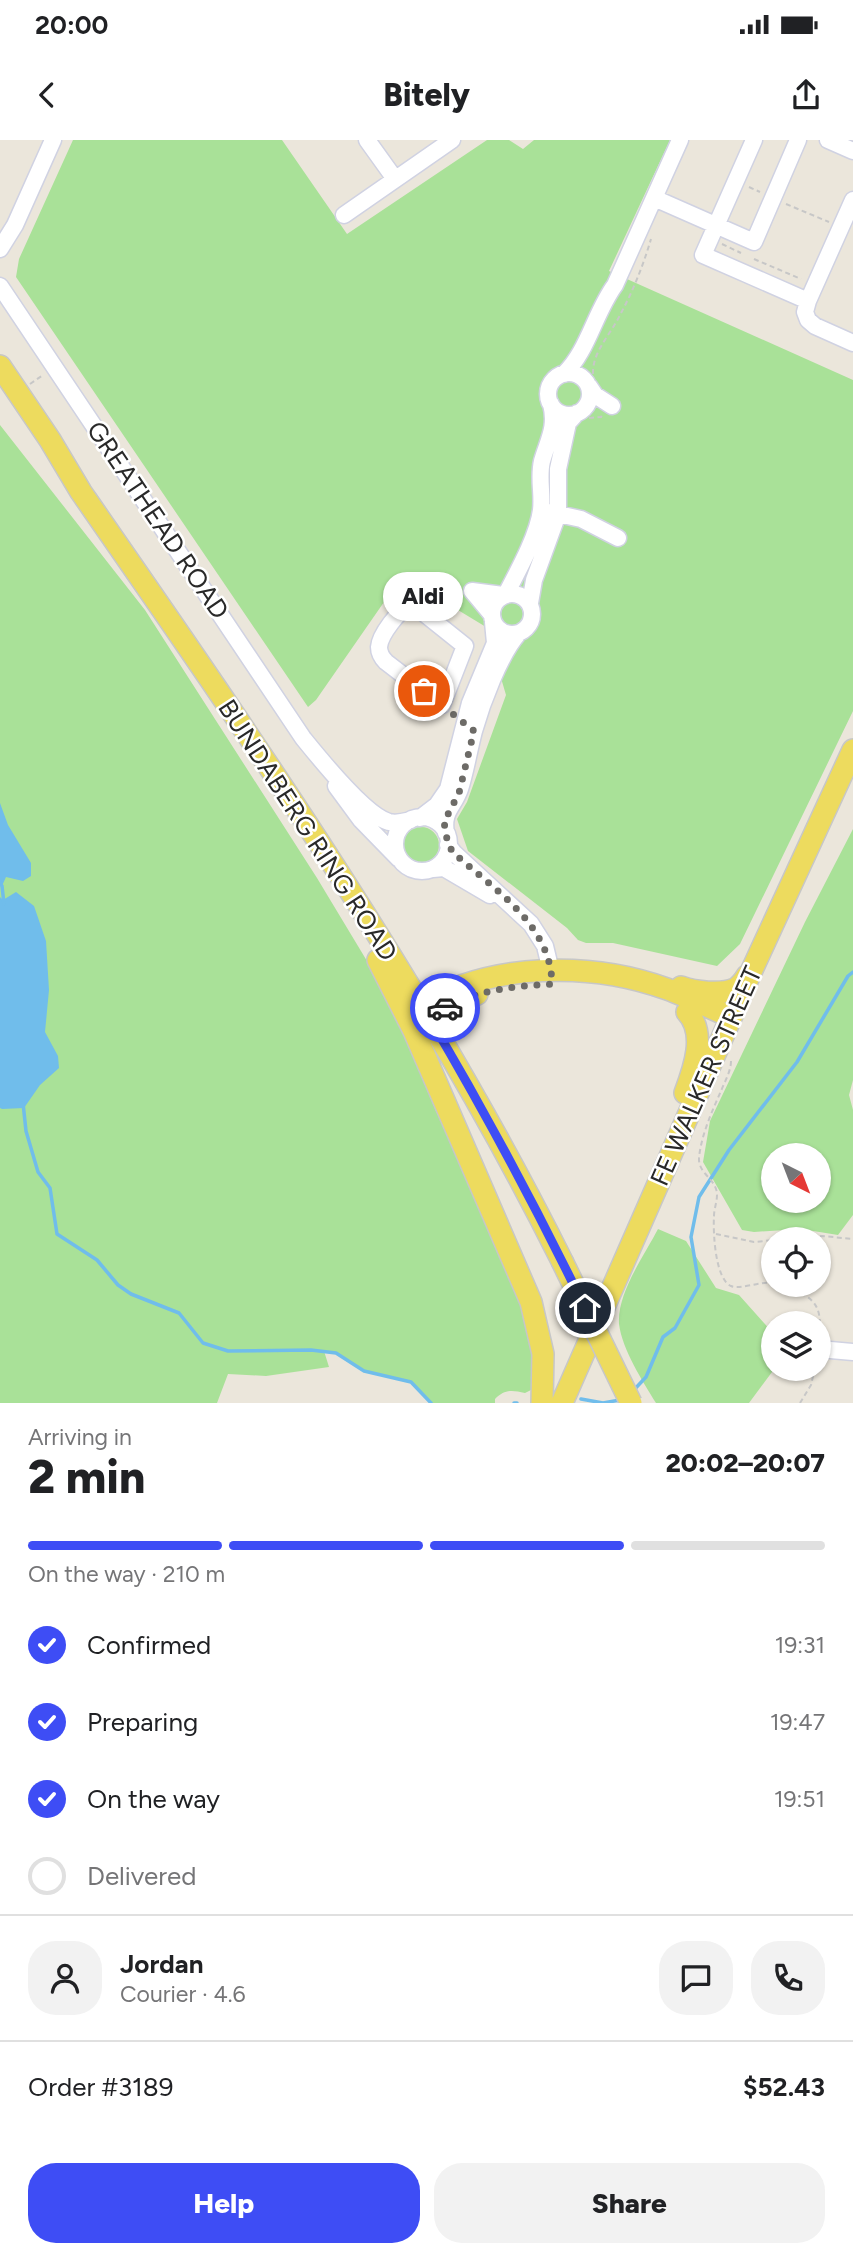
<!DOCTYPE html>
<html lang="en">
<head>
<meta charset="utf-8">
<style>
	body { margin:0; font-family:Figtree,sans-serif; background:#f2f2f2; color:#202124; height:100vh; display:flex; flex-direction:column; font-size:26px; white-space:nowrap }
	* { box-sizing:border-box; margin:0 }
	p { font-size:23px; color:#757577 }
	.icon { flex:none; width:38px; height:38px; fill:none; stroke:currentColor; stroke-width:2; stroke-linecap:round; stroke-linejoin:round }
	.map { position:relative; height:1263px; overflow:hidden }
	.sheet { display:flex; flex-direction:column; background:#fff; flex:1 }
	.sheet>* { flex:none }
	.needle { width:46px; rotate:138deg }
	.controls { position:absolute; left:761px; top:1003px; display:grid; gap:14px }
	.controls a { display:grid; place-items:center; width:70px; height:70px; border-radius:50%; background:#fff; box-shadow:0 2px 5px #0004; font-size:35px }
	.pin { position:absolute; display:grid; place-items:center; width:60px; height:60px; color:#fff; margin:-30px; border:4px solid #fff; border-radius:50%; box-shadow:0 2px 7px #0007 }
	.courier { position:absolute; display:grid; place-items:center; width:70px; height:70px; margin:-35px; border:5px solid #3e4df5; border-radius:50%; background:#fff; color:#222; box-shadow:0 2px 9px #0007 }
	.bubble { position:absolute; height:49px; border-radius:24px; background:#fff; box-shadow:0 2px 5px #0004; font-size:23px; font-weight:800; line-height:49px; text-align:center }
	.overview em { font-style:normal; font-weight:800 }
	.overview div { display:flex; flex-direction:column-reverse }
	.overview { display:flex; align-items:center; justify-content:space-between; height:119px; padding:0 28px }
	h1 { font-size:46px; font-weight:800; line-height:52px }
	.bar { display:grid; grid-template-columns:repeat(4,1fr); gap:10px 7px; align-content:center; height:84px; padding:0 28px }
	.bar i { height:9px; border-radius:5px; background:#e0e0e0 }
	.bar .on { background:#3e4df5 }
	.bar p { grid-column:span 4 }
	.line { display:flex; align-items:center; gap:18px; padding:0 28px; border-top:2px solid #e0e0e0 }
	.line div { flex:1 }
	.round { display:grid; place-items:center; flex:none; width:74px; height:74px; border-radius:28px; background:#f2f2f2 }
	ol { padding:0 28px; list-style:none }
	li { display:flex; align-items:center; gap:21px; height:77px }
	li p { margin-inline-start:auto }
	li .icon { padding:7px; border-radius:50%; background:#3e4df5; color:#fff; stroke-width:4 }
	li:last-child { color:#757577 }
	li i { width:38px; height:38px; border:4px solid #e0e0e0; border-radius:50% }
	.action { display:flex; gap:14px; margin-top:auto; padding:14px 28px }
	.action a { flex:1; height:80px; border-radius:28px; background:#3e4df5; color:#fff; font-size:28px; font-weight:800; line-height:80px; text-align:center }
	.action a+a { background:#f2f2f2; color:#202124 }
	.status { display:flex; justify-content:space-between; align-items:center; height:49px; padding:0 35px; background:#fff; direction:ltr }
	.status svg { height:19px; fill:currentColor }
	header { display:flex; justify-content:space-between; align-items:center; height:91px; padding:0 28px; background:#fff; font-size:32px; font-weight:800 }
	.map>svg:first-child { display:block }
</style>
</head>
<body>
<div class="status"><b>20:00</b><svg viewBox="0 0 49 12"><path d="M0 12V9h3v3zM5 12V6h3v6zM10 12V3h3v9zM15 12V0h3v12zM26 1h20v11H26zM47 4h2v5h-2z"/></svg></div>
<header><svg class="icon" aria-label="back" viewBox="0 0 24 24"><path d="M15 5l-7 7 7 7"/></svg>Bitely<svg class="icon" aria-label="share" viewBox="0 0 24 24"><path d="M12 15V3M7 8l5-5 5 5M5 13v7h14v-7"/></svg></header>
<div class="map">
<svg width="853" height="1263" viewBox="0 0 853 1263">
	<rect width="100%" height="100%" fill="#ebe6db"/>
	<path fill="#a9e198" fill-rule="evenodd" d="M73 0H282L347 94 487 0H509L523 9 534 0H670L609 131 853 240V571L740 804 717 826 613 803H586L578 800 567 788 468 711 457 679 467 662 506 555 486 487 420 447 400 439 316 560 308 567 16 137 19 119Z
		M0 285 145 470 317 738 367 821 407 902 436 971 501 1109 528 1182 534 1230 533 1249 525 1253C512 1250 505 1249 495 1259V1263H431L411 1242 364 1231 336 1213 324 1211 329 1227 266 1236 228 1234 217 1263H0Z
		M403 705a18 18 0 1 1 36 0a18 18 0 1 1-36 0Z
		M853 689V940L849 955 853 970V1075L838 1095 801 1089 754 1092 742 1090 703 1022 710 981 805 782ZM774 1015H819V1060H774Z
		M658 1089 686 1101 716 1148 739 1155 773 1193 772 1232 749 1263H656C643 1242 622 1209 619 1184 617 1153 644 1116 658 1089Z"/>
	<path fill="#70bdeb" d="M0 663 8 685 31 723V736L23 741 6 737 2 746 0 743Z
		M16 752 34 766 46 801 49 850 45 892 58 916 59 928 40 945 24 968 2 969 0 968V757L3 760Z"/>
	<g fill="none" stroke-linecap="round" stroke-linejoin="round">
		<path stroke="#70bdeb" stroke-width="3.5" d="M0 743 2 746 4 764
			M23 963 26 991 38 1032 50 1048 57 1094 97 1120 118 1145 131 1154 179 1173 203 1203 228 1211 311 1210 336 1213 364 1231 411 1242 431 1263
			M632 1252 646 1237 663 1197 675 1188 699 1145 691 1097 699 1057 729 1010 797 922 848 836 853 832
			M581 1259 603 1263 620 1260
			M514 1263H517"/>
		<g stroke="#d0d2e2" stroke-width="19">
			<path id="minor" d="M367 0 395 39
				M754 0 703 115 808 161 853 60
				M828 0 853 11
				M654 58 754 102 798 0
				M344 75 452 0
				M0 109 15 85 53 0
				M0 146 303 598C320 619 365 675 389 682 397 684 403 682 411 680
				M808 161 805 172 808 180 815 186 853 203
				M548 254a21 21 0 1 1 42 0a21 21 0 1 1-42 0Z
				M564 234C588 211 595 172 615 145L680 0
				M589 246 595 255 612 266
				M549 372 581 379 618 398
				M492 474a20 20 0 1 1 40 0a20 20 0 1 1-40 0Z
				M506 454C518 431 538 395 541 370 543 353 538 338 542 321 548 300 557 287 551 264
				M530 463 534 440 558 374V329L568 283 577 273
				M409 465 415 466 465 506 442 565 386 522C382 518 379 514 379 507 380 494 399 471 409 465Z
				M492 475 472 451 503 455
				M336 646 361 680 399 719
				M395 704a27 27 0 1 1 54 0a27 27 0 1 1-54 0Z
				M420 678 437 665 448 649 470 563 495 503 493 482
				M446 693C442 671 454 667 460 649 466 630 469 610 474 591 482 563 500 514 519 493
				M448 705 454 713 531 784 545 806 551 831
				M433 729 444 728 490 755
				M819 1209 853 1212"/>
		</g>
		<g stroke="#c7c7c7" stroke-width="24">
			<path id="major" d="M0 226 50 300 81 352C253 600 427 850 562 1121
				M378 820 414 891 531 1162 543 1214 542 1263
				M681 847C695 852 721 855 735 849 740 846 744 841 747 836
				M422 864C493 823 590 821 667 849 689 857 710 868 731 877
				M429 877 452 864 477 854
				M685 953C694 929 707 893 687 872
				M562 1263 751 832 853 610"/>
		</g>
		<path stroke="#c7c7c7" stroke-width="2" stroke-dasharray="5 3.5" stroke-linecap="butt" d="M749 47 760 52
			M786 64 829 82
			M722 104 741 113
			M754 119 801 139
			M593 234C592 212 611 194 620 175 633 151 643 126 651 99
			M30 244 43 235
			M589 278 601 277 602 275
			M731 921C731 931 725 941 721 951 712 971 701 996 699 1018 698 1034 717 1039 717 1055 717 1062 714 1069 714 1076 713 1092 715 1139 731 1146 740 1150 760 1141 774 1143
			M716 1094 754 1102 774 1100
			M786 1099 822 1096 853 1099
			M777 1144C808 1155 824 1159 819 1196
			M800 1263 811 1245 815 1228"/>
		<use href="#minor" stroke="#fff" stroke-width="16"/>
		<use href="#major" stroke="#eddb5e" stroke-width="21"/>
		<g stroke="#c7c7c7" stroke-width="24" stroke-linecap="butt">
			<path id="major-bridge" d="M562 1121 631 1263"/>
		</g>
		<use href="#major-bridge" stroke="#eddb5e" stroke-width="21"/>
	</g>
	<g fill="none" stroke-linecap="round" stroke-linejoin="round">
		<path stroke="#6d6b67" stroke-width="7" stroke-dasharray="0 12.6" d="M424 551 474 591 459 653 444 682 448 705 454 713C494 750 551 784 552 844 515 846 477 850 445 868"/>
		<path stroke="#3e4df5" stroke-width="9" d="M445 868 429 877C485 972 537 1069 585 1168"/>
	</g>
	<g text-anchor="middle" stroke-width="5" stroke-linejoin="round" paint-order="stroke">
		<g font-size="26" fill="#292929" stroke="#fff">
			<text transform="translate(158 380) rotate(56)" y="9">GREATHEAD ROAD</text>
			<text transform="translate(308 690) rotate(57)" y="9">BUNDABERG RING ROAD</text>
			<text transform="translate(706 936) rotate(-66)" y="9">FE WALKER STREET</text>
		</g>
	</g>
</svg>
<div class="controls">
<a><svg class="needle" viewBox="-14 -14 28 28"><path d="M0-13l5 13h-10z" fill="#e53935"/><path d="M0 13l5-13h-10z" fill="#757577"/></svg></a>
<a><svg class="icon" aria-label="locate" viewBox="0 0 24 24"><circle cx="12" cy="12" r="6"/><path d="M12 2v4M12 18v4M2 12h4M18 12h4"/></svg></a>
<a><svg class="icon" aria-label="layers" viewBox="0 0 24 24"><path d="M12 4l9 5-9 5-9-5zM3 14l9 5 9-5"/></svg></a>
</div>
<div class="pin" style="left:424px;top:551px;background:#ea580c"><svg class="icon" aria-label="bag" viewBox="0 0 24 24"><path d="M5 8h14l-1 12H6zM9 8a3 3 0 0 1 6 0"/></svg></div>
<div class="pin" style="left:585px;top:1168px;background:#1f2937"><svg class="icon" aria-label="home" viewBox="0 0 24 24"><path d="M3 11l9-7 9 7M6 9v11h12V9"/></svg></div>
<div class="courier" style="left:445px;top:868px"><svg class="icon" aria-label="car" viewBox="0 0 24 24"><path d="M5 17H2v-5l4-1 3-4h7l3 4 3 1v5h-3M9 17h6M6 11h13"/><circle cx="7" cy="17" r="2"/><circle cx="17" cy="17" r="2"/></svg></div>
<div class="bubble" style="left:383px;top:432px;width:80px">Aldi</div>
</div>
<section class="sheet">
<div class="overview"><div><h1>2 min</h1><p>Arriving in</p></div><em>20:02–20:07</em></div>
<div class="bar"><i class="on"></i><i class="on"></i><i class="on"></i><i></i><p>On the way · 210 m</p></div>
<ol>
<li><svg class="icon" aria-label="check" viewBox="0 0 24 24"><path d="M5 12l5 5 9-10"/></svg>Confirmed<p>19:31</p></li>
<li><svg class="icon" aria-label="check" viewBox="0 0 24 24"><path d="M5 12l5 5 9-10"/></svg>Preparing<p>19:47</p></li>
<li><svg class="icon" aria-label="check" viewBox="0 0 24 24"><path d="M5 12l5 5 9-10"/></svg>On the way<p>19:51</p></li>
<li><i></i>Delivered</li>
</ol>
<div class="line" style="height:126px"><a class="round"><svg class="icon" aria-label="person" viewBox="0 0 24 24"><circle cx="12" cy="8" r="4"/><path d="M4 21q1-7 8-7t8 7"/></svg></a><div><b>Jordan</b><p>Courier · 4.6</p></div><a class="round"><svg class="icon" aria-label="chat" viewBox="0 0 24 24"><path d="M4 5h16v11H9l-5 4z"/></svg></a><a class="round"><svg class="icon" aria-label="phone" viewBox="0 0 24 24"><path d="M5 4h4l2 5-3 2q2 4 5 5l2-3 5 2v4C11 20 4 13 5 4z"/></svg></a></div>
<div class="line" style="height:91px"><div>Order #3189</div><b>$52.43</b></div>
<div class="action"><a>Help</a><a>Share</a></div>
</section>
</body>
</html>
